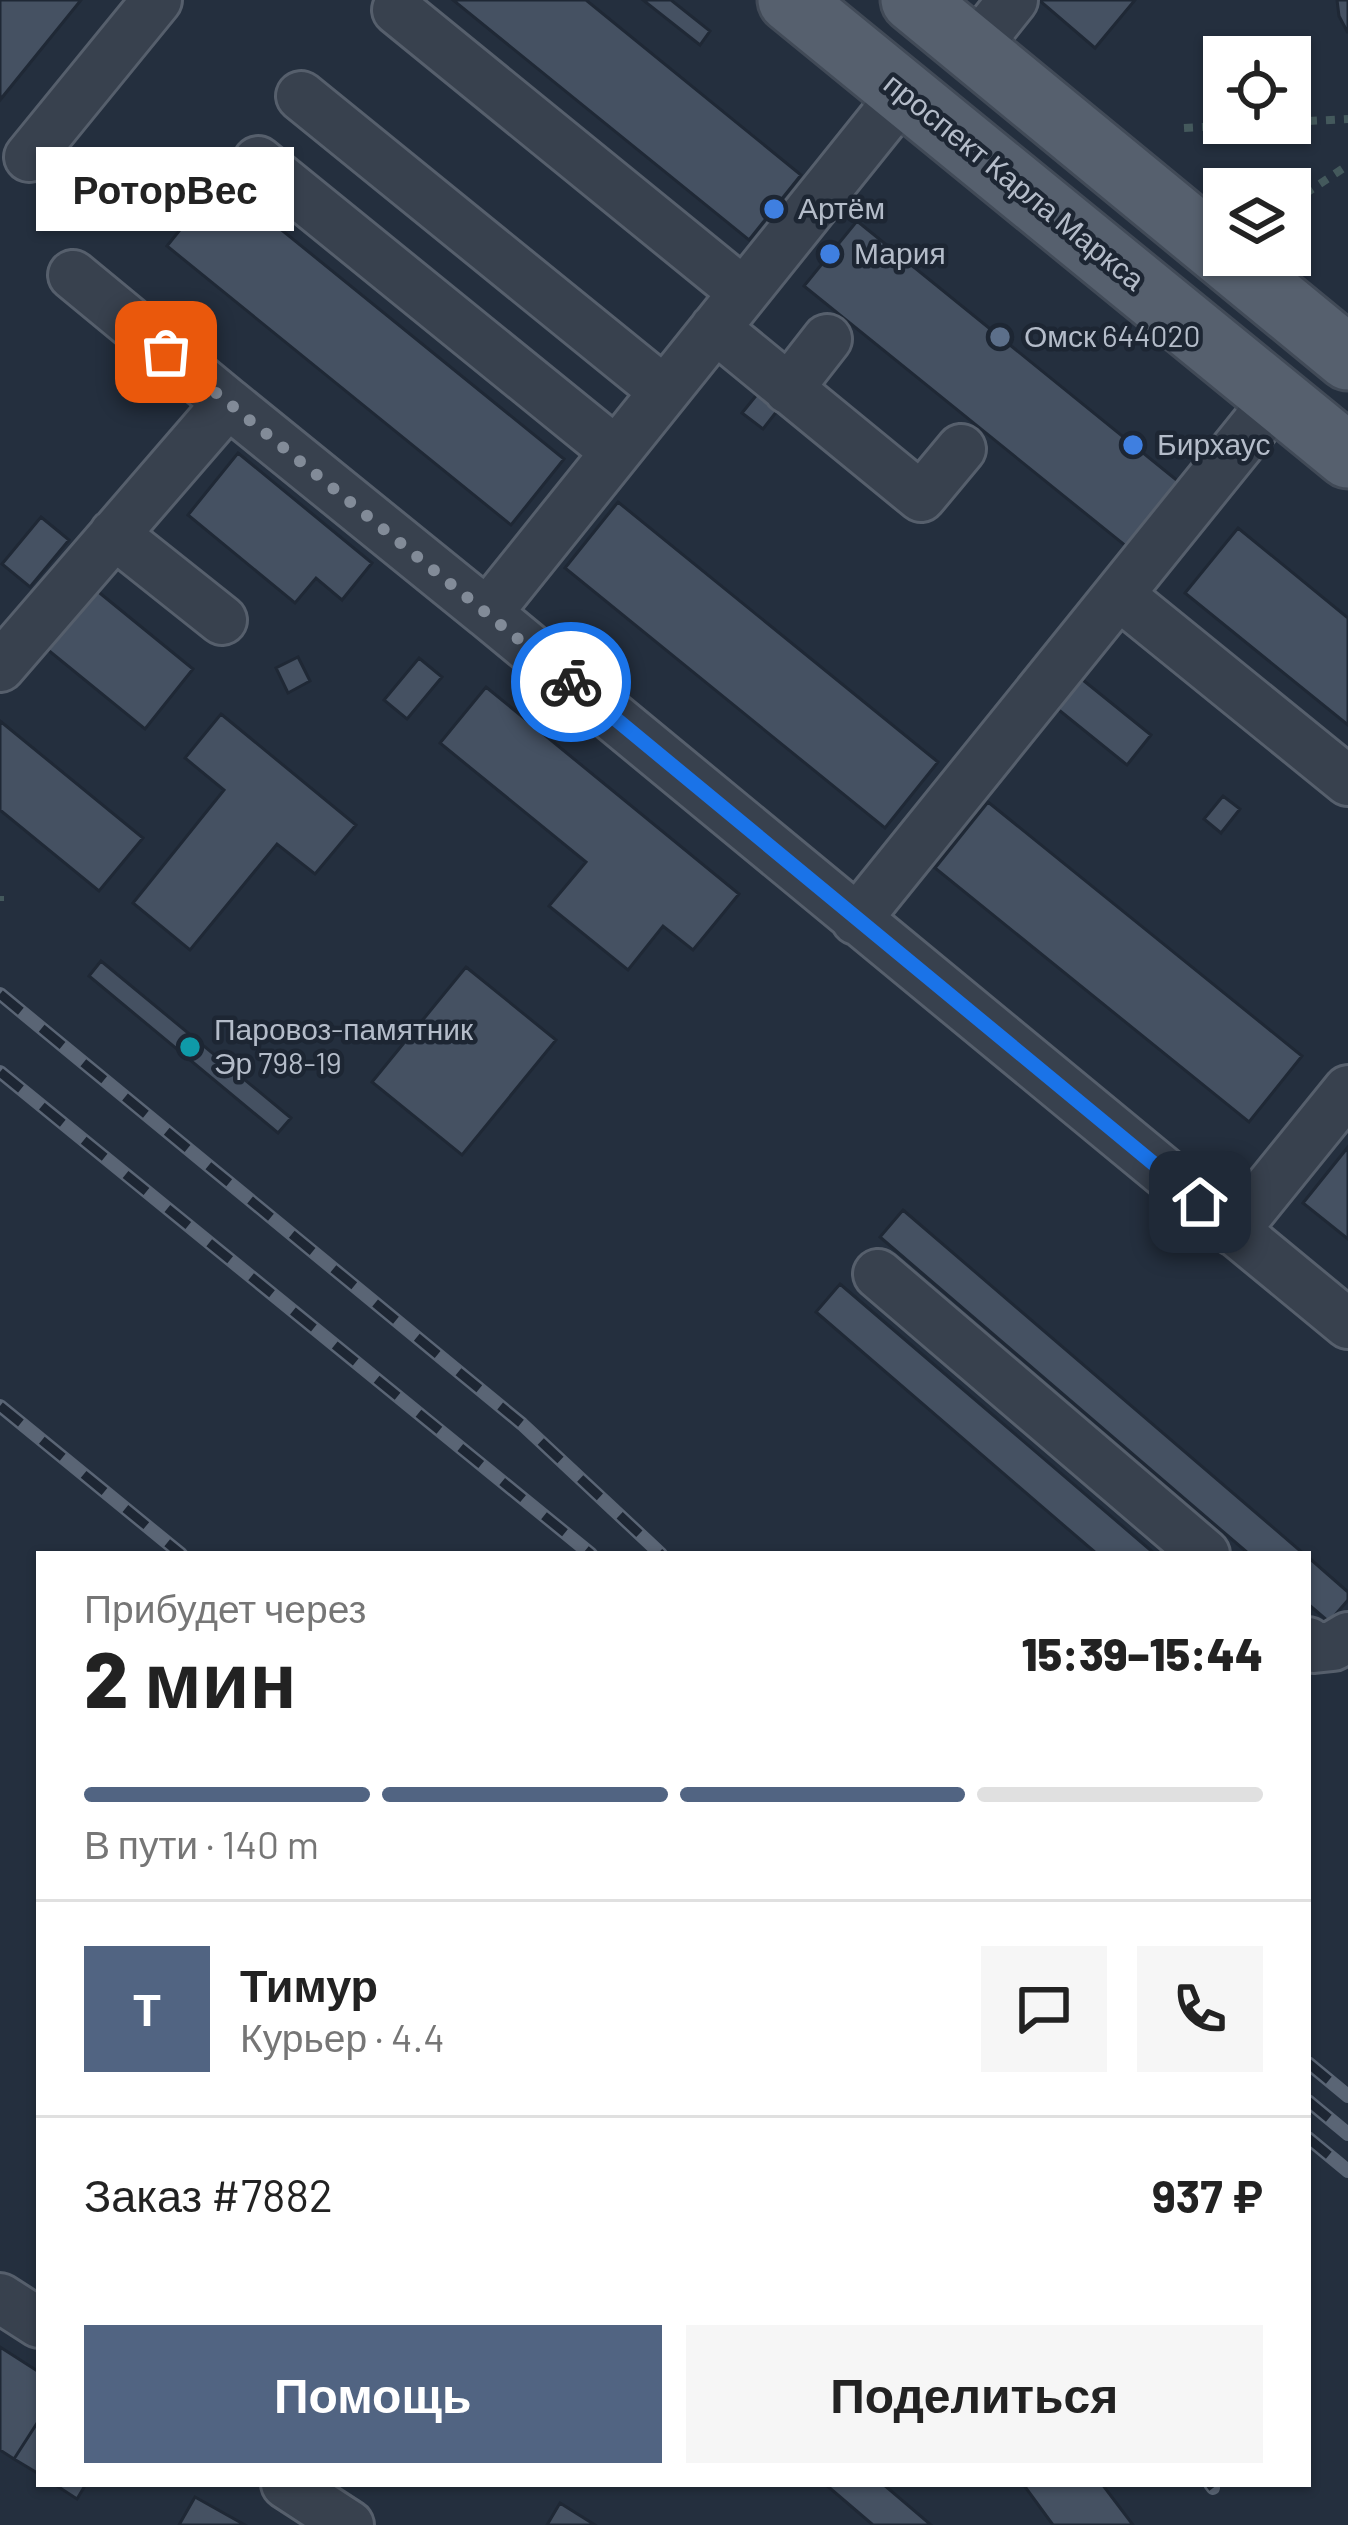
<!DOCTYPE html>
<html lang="ru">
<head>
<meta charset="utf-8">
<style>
	body { margin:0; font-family:Barlow,sans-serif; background:#f6f6f6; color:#222; height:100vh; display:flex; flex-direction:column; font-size:45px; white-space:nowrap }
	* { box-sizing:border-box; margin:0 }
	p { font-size:39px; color:#767676 }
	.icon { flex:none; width:66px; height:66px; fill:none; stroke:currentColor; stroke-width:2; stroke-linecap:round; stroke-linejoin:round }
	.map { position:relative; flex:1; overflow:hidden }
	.drawer { position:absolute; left:36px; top:1551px; width:1275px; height:936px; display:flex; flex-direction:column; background:#fff; border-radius:0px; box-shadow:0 3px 9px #0004 }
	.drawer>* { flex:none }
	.fabs { position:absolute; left:1203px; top:36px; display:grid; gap:24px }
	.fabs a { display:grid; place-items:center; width:108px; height:108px; border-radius:0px; background:#fff; box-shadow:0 3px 9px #0004; font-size:60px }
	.pin { position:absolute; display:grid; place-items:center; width:102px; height:102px; color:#fff; margin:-51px; border-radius:24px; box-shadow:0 6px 18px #0006 }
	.courier { position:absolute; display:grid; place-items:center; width:120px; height:120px; margin:-60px; border:9px solid #1a73e8; border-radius:50%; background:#fff; color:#222; box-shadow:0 3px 15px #0007 }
	.bubble { position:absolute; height:84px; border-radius:0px; background:#fff; box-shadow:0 3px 9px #0004; font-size:39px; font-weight:800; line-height:84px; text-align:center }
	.summary em { font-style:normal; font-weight:800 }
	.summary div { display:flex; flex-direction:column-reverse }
	.summary { display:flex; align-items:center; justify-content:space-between; height:204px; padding:0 48px }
	h1 { font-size:78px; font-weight:800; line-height:90px }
	.bar { display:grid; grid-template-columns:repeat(4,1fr); gap:18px 12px; align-content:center; height:144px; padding:0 48px }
	.bar i { height:15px; border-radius:9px; background:#e0e0e0 }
	.bar .selected { background:#516482 }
	.bar p { grid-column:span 4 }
	.line { display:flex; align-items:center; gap:30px; padding:0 48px; border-top:3px solid #e0e0e0 }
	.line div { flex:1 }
	.round { display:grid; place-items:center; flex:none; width:126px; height:126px; border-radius:0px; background:#f6f6f6 }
	.button { display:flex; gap:24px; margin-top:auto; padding:24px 48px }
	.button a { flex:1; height:138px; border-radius:0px; background:#516482; color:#fff; font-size:48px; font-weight:800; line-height:138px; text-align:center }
	.button a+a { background:#f6f6f6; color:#222 }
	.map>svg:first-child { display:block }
</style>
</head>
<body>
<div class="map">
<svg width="1348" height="2525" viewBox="0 0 1348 2525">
	<rect width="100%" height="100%" fill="#242f3e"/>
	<path fill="#455162" stroke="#1f2835" stroke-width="3" d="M0 0H81L0 100Z
		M453 0H586L801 175 749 240Z
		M643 0H671L710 31 700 45Z
		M1039 0H1135L1095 48Z
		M1337 0H1348V33L1339 16Z
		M220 180 564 459 511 525 167 246Z
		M857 221 1179 482 1127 547 804 286Z
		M768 381 788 397 763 429 742 413Z
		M238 453 372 563 342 600 316 578 295 603 188 515Z
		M618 502 938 762 885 828 565 568Z
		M41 517 69 540 30 587 2 564Z
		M1238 528 1348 618V725L1185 593Z
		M85 581 193 669 145 729 37 641Z
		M298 657 310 681 288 693 276 668Z
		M419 658 442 677 407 719 384 700Z
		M1073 672 1151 735 1127 765 1049 702Z
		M486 687 739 894 693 950 663 926 628 970 549 906 586 862 440 743Z
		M221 714 356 825 315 874 277 844 190 950 133 903 224 790 185 758Z
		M0 721 143 838 99 891 0 810Z
		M1223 796 1240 809 1221 833 1204 819Z
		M988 802 1302 1056 1249 1122 935 868Z
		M101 961 291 1118 278 1133 89 976Z
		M466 967 556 1040 462 1155 372 1082Z
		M1348 1147V1239L1303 1203Z
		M903 1210 1304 1554H1249L880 1237Z
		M840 1284 1155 1554H1097L816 1312Z
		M1308 1557 1348 1592V1600L1329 1622 1308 1604Z
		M0 2347 39 2372V2420L14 2459 0 2450Z
		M39 2420V2474L14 2459Z
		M54 2484H86L77 2499Z
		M825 2484H883L931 2525H873Z
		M1023 2484H1102L1133 2525H1053Z
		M195 2497 245 2525H179Z
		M560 2503 595 2525H547Z"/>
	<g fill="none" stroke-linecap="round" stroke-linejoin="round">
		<g stroke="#565f6c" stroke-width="54">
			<path id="minor" d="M397 10 743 292
				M973 50 1013 0
				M301 96 664 391
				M29 157 157 0
				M258 161 615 451
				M73 275 228 403
				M715 328 921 497 961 449
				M788 389 827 339
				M114 534 222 620
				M1119 595 1348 781
				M487 613 1348 1324
				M0 667 228 403 487 613 904 93
				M856 920 1277 398
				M1234 1231 1348 1090
				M878 1274 1205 1554
				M1308 1642 1314 1648 1333 1646 1348 1637
				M0 2298 39 2323
				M286 2484 349 2525"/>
		</g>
		<g stroke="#414a57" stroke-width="69">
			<path id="major" d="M790 0 1348 456
				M913 0 1348 358"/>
		</g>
		<path stroke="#44595c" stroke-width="8" stroke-dasharray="9 9" stroke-linecap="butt" d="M1290 122 1348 119
			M1184 128 1272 123
			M1290 204 1348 165
			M0 896V901"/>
		<use href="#minor" stroke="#38414e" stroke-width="48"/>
		<use href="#major" stroke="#56606e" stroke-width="63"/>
		<g stroke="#5a6575" stroke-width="14">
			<path id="rail" d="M0 994 522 1424 661 1554
				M0 1072 591 1554
				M0 1406 181 1554
				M1308 2063 1348 2096
				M1308 2101 1348 2134
				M1308 2138 1348 2171
				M1210 2484 1213 2488"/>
		</g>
		<use href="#rail" stroke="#1d2633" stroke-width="9" stroke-dasharray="27" stroke-linecap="butt"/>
	</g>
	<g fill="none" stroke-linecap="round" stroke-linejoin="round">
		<path stroke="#828b98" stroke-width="12" stroke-dasharray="0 21.6" d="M166 352 571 682"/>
		<path stroke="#1a73e8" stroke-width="15" d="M571 682 1200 1202"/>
	</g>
	<g fill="#3f7fe0" stroke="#1d2633" stroke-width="4.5">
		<circle cx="774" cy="209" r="12"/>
		<circle cx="830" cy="254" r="12"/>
		<circle cx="1133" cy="445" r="12"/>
	</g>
	<circle fill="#5c6f8a" stroke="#1d2633" stroke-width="4.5" cx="1000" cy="337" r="12"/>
	<circle fill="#0f9aa8" stroke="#1d2633" stroke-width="4.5" cx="190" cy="1047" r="12"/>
	<g text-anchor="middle" stroke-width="9" stroke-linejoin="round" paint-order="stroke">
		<g font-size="30" fill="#b4bcc9" stroke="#1d2633">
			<text transform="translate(1014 182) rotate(39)" y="10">проспект Карла Маркса</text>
		</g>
		<g font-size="30" fill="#b4bcc9" stroke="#1d2633" text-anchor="start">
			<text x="798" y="219">Артём</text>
			<text x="854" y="264">Мария</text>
			<text x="1024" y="347">Омск 644020</text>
			<text x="1157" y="455">Бирхаус</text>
			<text x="214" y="1040">Паровоз-памятник<tspan x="214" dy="34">Эр 798-19</tspan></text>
		</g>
	</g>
</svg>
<div class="fabs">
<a><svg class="icon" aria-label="locate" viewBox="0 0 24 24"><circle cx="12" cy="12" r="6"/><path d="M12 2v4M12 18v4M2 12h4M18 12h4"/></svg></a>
<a><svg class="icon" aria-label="layers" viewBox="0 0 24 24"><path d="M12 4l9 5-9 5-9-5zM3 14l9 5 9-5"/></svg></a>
</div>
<div class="pin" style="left:166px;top:352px;background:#ea580c"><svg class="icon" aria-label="bag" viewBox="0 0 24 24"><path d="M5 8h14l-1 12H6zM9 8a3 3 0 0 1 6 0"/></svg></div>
<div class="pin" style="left:1200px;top:1202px;background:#1f2937"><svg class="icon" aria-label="home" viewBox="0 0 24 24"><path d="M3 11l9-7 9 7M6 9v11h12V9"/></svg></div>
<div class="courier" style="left:571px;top:682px"><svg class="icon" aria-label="bike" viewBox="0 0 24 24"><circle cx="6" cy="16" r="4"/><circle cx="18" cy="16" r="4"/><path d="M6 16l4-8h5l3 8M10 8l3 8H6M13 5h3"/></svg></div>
<div class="bubble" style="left:36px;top:147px;width:258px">РоторВес</div>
<section class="drawer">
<div class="summary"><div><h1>2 мин</h1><p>Прибудет через</p></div><em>15:39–15:44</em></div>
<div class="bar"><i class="selected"></i><i class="selected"></i><i class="selected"></i><i></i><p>В пути · 140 m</p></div>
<div class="line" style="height:216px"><b class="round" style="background:#516482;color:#fff">Т</b><div><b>Тимур</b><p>Курьер · 4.4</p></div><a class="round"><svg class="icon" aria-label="chat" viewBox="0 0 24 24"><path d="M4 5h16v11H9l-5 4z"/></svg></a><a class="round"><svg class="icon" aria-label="phone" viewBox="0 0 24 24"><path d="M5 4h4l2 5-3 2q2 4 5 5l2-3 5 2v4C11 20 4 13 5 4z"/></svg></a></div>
<div class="line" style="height:156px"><div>Заказ #7882</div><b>937 ₽</b></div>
<div class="button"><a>Помощь</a><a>Поделиться</a></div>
</section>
</div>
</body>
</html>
